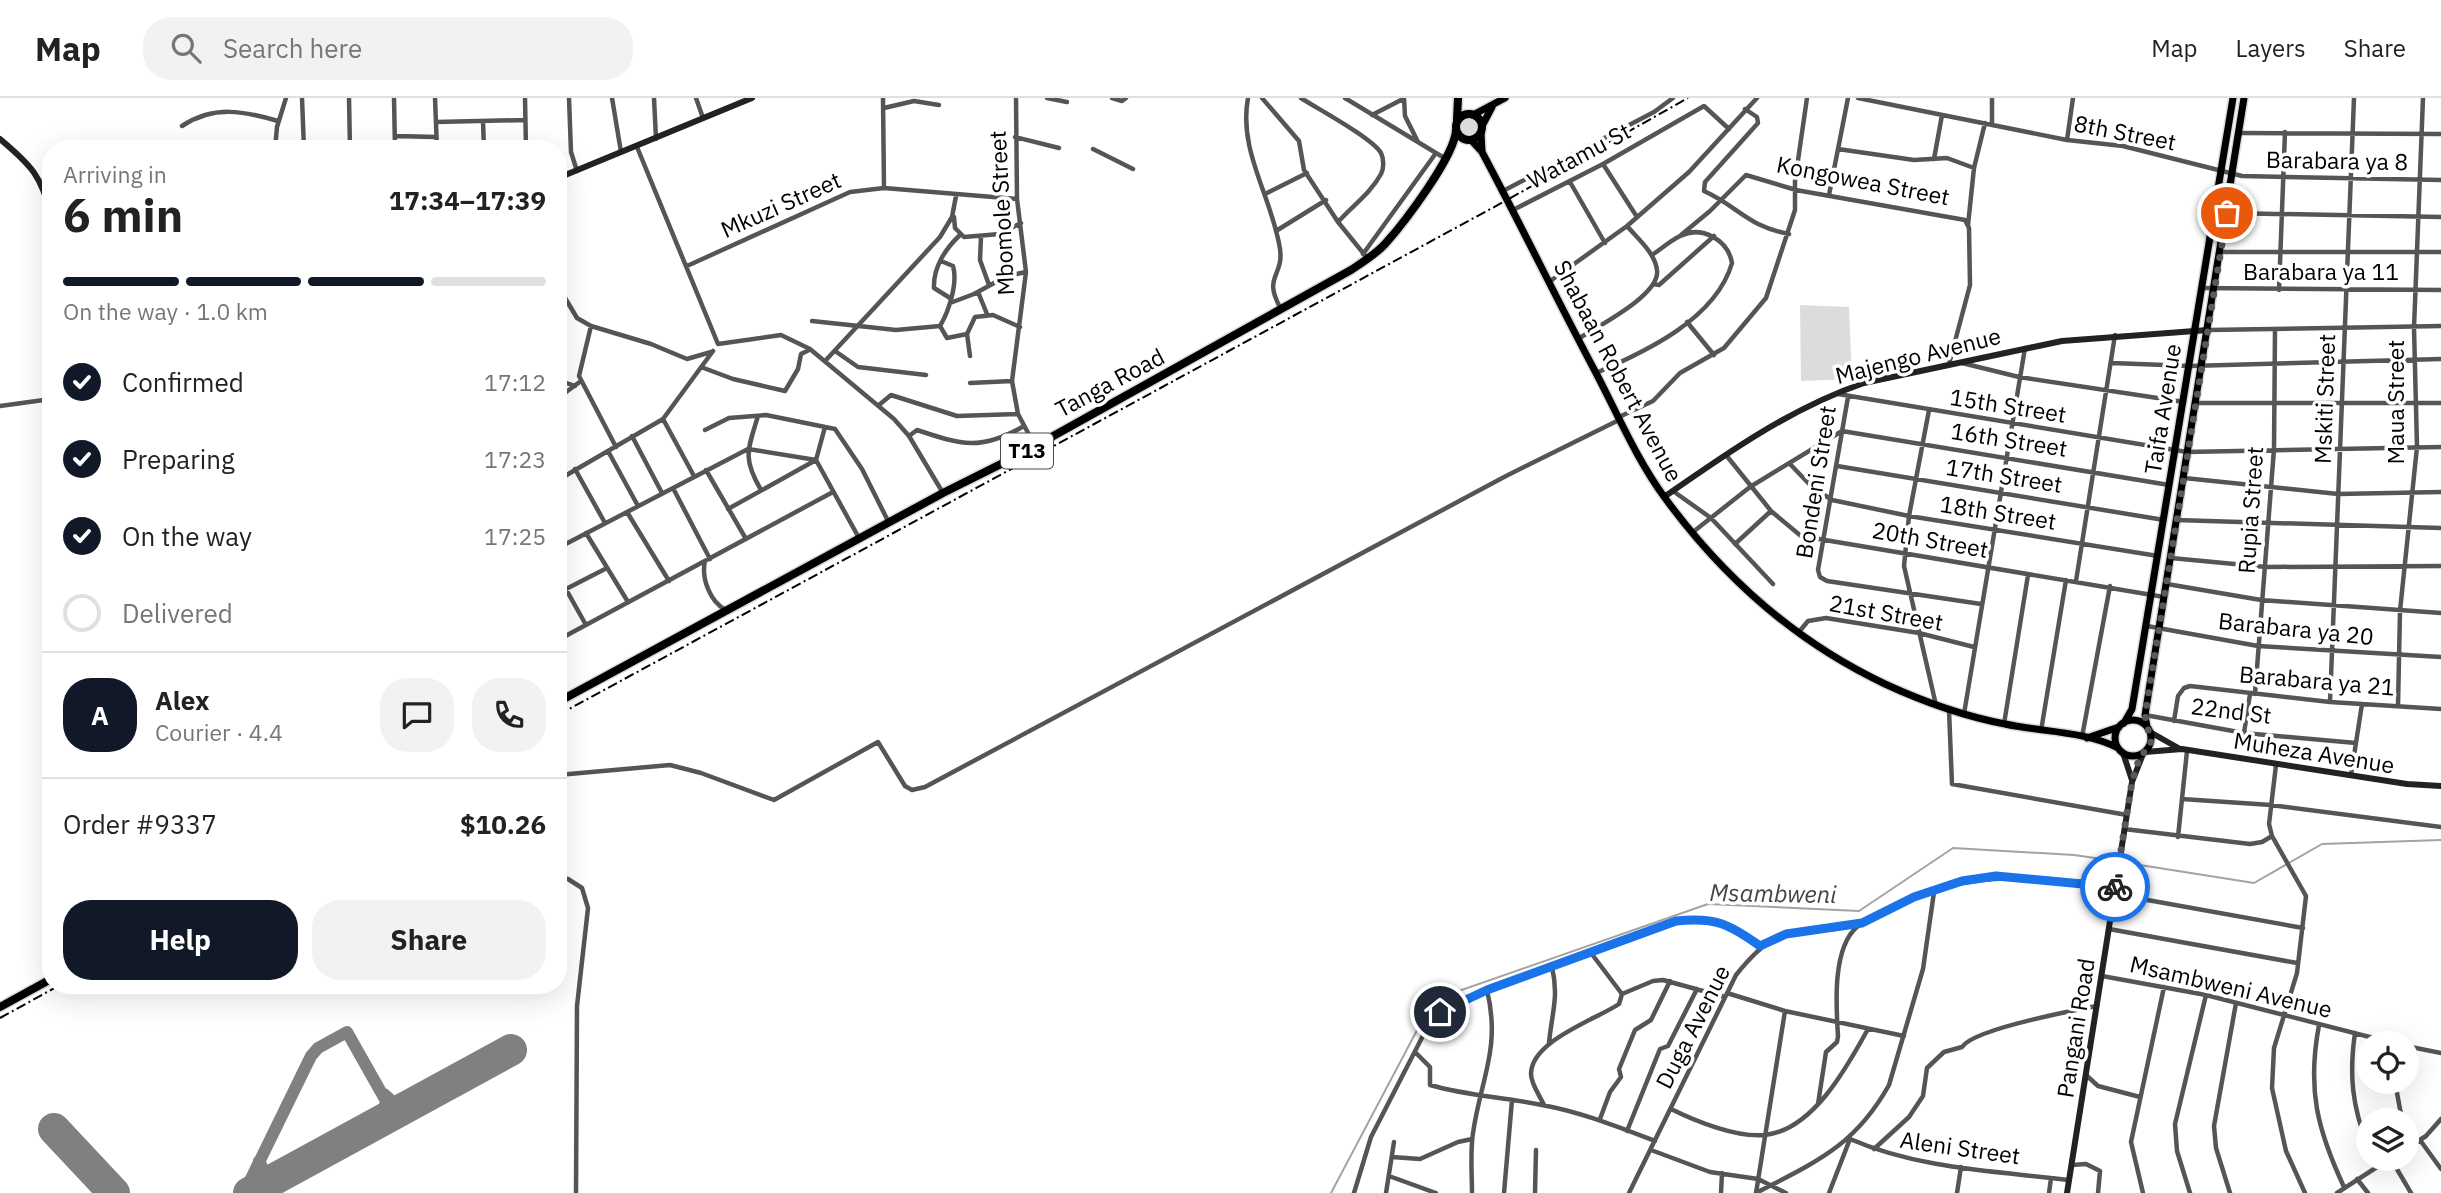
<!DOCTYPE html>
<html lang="en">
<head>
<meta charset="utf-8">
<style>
	body { margin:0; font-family:"IBM Plex Sans",sans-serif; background:#f2f2f2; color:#222; height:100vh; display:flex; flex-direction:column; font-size:26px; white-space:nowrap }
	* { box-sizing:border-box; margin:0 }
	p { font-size:23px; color:#767676 }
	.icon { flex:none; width:38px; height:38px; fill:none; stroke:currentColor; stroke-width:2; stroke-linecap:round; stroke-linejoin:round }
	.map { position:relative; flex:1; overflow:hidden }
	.side { position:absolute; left:42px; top:42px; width:525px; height:854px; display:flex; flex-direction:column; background:#fff; border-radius:28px; box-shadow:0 7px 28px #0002 }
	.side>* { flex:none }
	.fabs { position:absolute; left:2356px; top:933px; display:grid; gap:14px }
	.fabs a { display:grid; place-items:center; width:63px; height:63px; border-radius:50%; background:#fff; box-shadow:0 7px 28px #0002; font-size:35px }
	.pin { position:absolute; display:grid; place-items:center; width:60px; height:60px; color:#fff; margin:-30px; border:4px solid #fff; border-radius:50%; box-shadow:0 2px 7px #0007 }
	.courier { position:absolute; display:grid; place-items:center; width:70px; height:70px; margin:-35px; border:5px solid #1a73e8; border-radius:50%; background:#fff; color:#222; box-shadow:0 2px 9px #0007 }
	.summary em { font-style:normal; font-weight:700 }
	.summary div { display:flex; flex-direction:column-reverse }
	.summary { display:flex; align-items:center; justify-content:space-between; height:119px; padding:0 21px }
	h1 { font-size:46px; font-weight:700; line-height:52px }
	.bar { display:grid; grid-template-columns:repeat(4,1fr); gap:10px 7px; align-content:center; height:84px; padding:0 21px }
	.bar i { height:9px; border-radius:5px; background:#e0e0e0 }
	.bar .active { background:#111827 }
	.bar p { grid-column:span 4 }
	.line { display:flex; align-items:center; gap:18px; padding:0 21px; border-top:2px solid #e0e0e0 }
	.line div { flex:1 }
	.round { display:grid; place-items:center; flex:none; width:74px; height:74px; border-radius:28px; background:#f2f2f2 }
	ol { padding:0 21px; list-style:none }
	li { display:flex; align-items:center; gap:21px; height:77px }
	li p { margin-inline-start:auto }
	li .icon { padding:7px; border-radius:50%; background:#111827; color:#fff; stroke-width:4 }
	li:last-child { color:#767676 }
	li i { width:38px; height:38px; border:4px solid #e0e0e0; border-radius:50% }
	.button { display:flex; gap:14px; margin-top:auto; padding:14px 21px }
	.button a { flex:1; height:80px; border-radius:28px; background:#111827; color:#fff; font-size:28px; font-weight:700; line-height:80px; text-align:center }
	.button a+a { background:#f2f2f2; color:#222 }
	header { display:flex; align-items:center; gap:42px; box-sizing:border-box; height:98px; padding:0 35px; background:#fff; border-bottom:2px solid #e0e0e0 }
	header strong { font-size:33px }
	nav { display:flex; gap:38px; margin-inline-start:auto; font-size:24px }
	.search { width:490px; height:63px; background:#f2f2f2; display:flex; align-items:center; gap:18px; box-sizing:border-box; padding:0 24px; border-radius:28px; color:#767676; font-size:26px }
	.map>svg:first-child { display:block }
</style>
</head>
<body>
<header>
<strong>Map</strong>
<div class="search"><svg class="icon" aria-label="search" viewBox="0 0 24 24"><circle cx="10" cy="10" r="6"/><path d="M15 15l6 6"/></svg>Search here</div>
<nav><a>Map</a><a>Layers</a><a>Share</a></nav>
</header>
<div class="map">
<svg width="2441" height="1095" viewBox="0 0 2441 1095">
	<rect width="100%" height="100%" fill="#fff"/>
	<path fill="#dcdcdc" d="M1458 30a10 10 0 1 1 20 0a10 10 0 1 1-20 0Z
		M1800 207 1849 209 1852 281 1801 283Z"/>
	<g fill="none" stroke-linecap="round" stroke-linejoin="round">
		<path stroke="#a3a3a3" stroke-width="2" d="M2121 764 2254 785 2322 746 2441 742
			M1331 1095 1433 902 1708 806 1859 813 1953 750 2074 757 2116 763"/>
		<path stroke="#808080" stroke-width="12" d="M384 996 395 1006H412
			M259 1063 266 1077 279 1078
			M244 1095 311 958 318 950 347 934 386 1003 382 1019 375 1026"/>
		<path stroke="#808080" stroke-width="32" d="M54 1031 114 1095
			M249 1095 511 952"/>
		<g stroke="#dbdbdb" stroke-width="10">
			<path id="primary" d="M1473 17 1505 0
				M1482 28 1492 9
				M1481 35 1482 53
				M1471 42 1482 54C1521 127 1557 202 1596 275 1618 317 1637 362 1665 400 1723 479 1796 544 1885 586 1924 604 1963 618 2005 626 2041 634 2086 633 2118 650
				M2115 640a18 18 0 1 1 36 0a18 18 0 1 1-36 0Z
				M2124 625 2132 611 2233 0
				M2147 629 2145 617 2244 0
				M2087 640 2119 629"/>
		</g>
		<g stroke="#dbdbdb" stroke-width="11">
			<path id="highway" d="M1456 29a13 13 0 1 1 26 0a13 13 0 1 1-26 0Z
				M1457 22 1458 0
				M558 604 943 395 1021 356 1351 172C1363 164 1376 156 1385 146 1404 125 1455 58 1456 32
				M0 909 51 881"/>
		</g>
		<path stroke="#555" stroke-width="4.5" d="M302 0 304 51
			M349 0 350 51
			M394 0 395 51
			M435 0 437 51
			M525 0 526 51
			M569 0 571 54 577 73
			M612 0 621 54
			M654 0 656 41
			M696 0 703 20
			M883 0 884 90
			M1016 0 1017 101 1026 174 1012 283 1018 316 1035 348
			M1047 0 1067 4
			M1112 0 1122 3 1126 0
			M1248 0C1238 53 1272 99 1280 151 1284 179 1262 178 1281 211
			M1262 0 1299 43 1304 72 1338 124 1368 161
			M1301 0C1318 11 1372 40 1381 55 1384 61 1384 70 1381 76 1370 96 1352 108 1338 124
			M1345 0 1446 61
			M1404 0 1405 18 1418 44
			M1858 0 2067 42 2123 48 2242 78 2441 82
			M884 10 914 3 939 7
			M1745 11 1757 19 1758 25 1705 84 1704 93C1739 109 1747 128 1789 136
			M1372 17 1403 1
			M483 23 484 51
			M436 24 525 22
			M1992 27V0
			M182 28C214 7 244 13 278 23
			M2239 35 2441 36
			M395 38 436 39
			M1015 39 1059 50
			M2067 42 2073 0
			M637 49 718 246 781 237 810 251 894 321 909 338 943 395
			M275 51 277 29 286 0
			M1093 51 1133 71
			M1838 51 1914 62 1947 60 1974 70
			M1934 61 1942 17
			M1603 66 1637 119
			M1570 84 1605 145
			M1503 93 1654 14 1673 0
			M1267 95 1307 75
			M1829 97 1848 0
			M1513 112 1603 66 1704 8 1729 31
			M2227 115 2441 119
			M954 119 955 130 964 139 1000 136 1021 125
			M1968 127 1974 70 1985 25
			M1276 133 1326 102
			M1681 137 1710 113 1746 77 1796 92 1965 122 1969 130 1970 187 1949 266
			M981 139 980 162 989 187
			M2221 154H2441
			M1363 156 1436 55
			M687 168 850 94 884 90 1017 101
			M1549 184 1627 128 1689 74 1757 0
			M1653 186 1659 187 1714 138
			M558 188 577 220 591 228 651 246 687 261 711 254
			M2202 190 2441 192
			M2279 192 2285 34
			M978 194 987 216
			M950 200 934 190C933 170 945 151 960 137
			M950 205 974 196 1007 178 1026 174
			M812 223 896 232 940 228C949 213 958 185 953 168L941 163
			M1687 224 1714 257
			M591 228 579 278 616 349
			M940 228 947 240 967 236
			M2208 232 2441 228
			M1578 241C1596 229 1661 197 1657 172 1655 155 1638 141 1627 128
			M835 253 858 269 926 277
			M970 258 967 236 975 219 993 217 1020 229
			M826 262 940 139 952 119 956 98
			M1962 265 2019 279 2184 304
			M2112 265 2190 268 2441 261
			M701 269 733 281 785 293 798 271 801 256 809 252
			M1596 275C1645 254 1716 221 1732 165 1728 142 1702 127 1680 138 1670 143 1661 151 1652 157
			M558 282 575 288
			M970 285 1012 283
			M1838 296 2187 354 2441 349
			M1848 299 1818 472 1820 479 1827 483 1981 506
			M558 300 581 283
			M2195 305H2441
			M879 307 891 297 957 318 1018 316
			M0 308 51 301
			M1929 312 1909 418 1904 468 1936 607
			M758 318C748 351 742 360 761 392
			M1619 319 1653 303 1680 275 1724 250 1766 200 1795 112V83L1807 0
			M663 321 694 378
			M705 332 729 320 766 317 835 331 862 371 889 425
			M632 338 662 395
			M909 338 917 332C962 347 981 353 1024 328
			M608 353 638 408
			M1726 357 1771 413 1801 438 2164 499
			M1790 366 1812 389 1832 402 1909 418 2158 458
			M1837 368 2164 422
			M575 371 605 425
			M706 372 746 441
			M2184 380 2338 396 2441 394
			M558 382 663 321 713 253
			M673 390 710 461
			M1673 393 1711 420 1773 486
			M728 411 816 362 825 329
			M627 414 669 483
			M2176 422 2441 430
			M1693 434 1750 389 1842 333 2169 387
			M586 435 628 504
			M1735 446 1771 413
			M558 450 748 351 816 362 859 440
			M2171 460 2266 469 2441 468
			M705 463C701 480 710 504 726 512
			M558 477 586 527
			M2076 483 2115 237
			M2167 486 2261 502 2441 515
			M566 491 607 470
			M2147 528 2258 548 2441 559
			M1799 534 1808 523 1826 520 1919 535 1974 549
			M558 542 833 394
			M2255 596 2274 351 2275 231
			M2330 604 2354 0
			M2398 608 2400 513 2417 349 2414 230 2423 0
			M1949 612 1952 686 2127 717
			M1964 616 2025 250
			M2145 617 2244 635 2356 645
			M2174 623 2178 598 2184 590 2190 588 2330 604 2441 611
			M2004 626 2028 477
			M2041 633 2066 482
			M2244 635 2250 596
			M2082 639 2110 488
			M2276 667 2269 726 2272 738 2306 798 2297 875 2274 950 2272 990 2286 1053 2305 1095
			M558 677 670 667 701 675 774 702 878 644 905 688 912 692 925 689 1506 378 1619 322
			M2351 677 2362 606
			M2182 701 2271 707 2441 729
			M2124 731 2250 746 2262 744 2272 738
			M2178 739 2187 653
			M558 779 568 781 582 790 588 810 577 908 576 1095
			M2114 796 2303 830
			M2109 831 2297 865
			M1591 855 1622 896 1653 883 1663 882 1725 899
			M2102 878 2206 897 2393 945
			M1727 895 1785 913 1904 938
			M2319 927C2307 991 2317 1031 2344 1089
			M2355 935C2349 976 2352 1009 2368 1048
			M1549 945C1552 914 1559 899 1552 869
			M2406 948 2441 955
			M1415 954 1430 969V987C1467 998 1505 999 1542 1007 1581 1014 1618 1029 1655 1043
			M2086 977 2098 988 2140 999
			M2395 984 2402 1022
			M1818 1006 1826 954 1837 944 1838 938C1836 907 1832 849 1858 828
			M1544 1007C1540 998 1531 986 1531 976 1531 943 1595 922 1619 906L1622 896
			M1671 1011C1695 1023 1737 1040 1765 1037 1813 1032 1847 969 1868 931
			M1600 1021 1610 994 1621 979 1619 971 1635 932 1651 922 1670 883
			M1627 1033 1660 951 1668 948 1697 891
			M2406 1034 2412 1048
			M2420 1042 2441 1071
			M1874 1051 1909 1019 1923 998 1927 970 1944 954 1962 949C1974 931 2071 913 2097 908
			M2406 1051 2426 1038 2441 1021
			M1651 1052 1710 1074 1758 1081 1786 1095
			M1392 1059 1420 1061 1458 1044 1472 1041
			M2373 1060 2376 1068
			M2391 1061 2411 1095
			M2072 1067 2086 1066 2100 1073 2098 1095
			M1389 1078 1436 1095
			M2357 1081 2368 1095
			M1354 1095 1371 1039 1430 924 1452 906 1677 823C1716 819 1729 826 1760 848
			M1386 1095 1394 1044
			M1472 1095C1472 1076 1470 1054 1473 1035 1481 980 1501 950 1487 892
			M1504 1095 1512 1002
			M1535 1095 1536 1052
			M1629 1095 1736 877C1781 821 1791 840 1852 828 1875 824 1894 807 1915 799 1987 770 2040 781 2114 791
			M1721 1095 1722 1075
			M1756 1095C1816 1064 1855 1048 1889 987L1923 871 1934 794
			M1756 1095 1785 913
			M1829 1095 1850 1041C1919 1071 1995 1073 2069 1082
			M1957 1095 1961 1069
			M2049 1095 2051 1080
			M2143 1095 2131 1044 2164 889
			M2190 1095 2177 1053 2175 1026 2206 897
			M2230 1095 2216 1050 2214 1028 2236 905
			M2337 1095 2391 1060"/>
		<path stroke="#222" stroke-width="6" d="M0 41C31 67 42 78 51 118
			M558 80 752 0
			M1664 399C1727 355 1791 310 1864 285L2062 243 2208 232
			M558 590 564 601
			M2150 634 2180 651
			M2145 654 2182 651 2407 686 2441 688
			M2123 655 2132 682
			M2067 1095 2132 684 2143 656"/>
		<use href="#primary" stroke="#000" stroke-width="7"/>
		<use href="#highway" stroke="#000" stroke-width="8"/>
		<path stroke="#000" stroke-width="2" stroke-dasharray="10 3.5 2 3.5" stroke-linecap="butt" d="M558 617 1507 102 1688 0
			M0 920 60 887"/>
	</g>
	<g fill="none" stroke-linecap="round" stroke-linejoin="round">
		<path stroke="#595959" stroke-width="7" stroke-dasharray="0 12.6" d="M2115 789 2132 684 2139 661 2151 645 2145 617 2227 115"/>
		<path stroke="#1a73e8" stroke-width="9" d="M1440 914 1487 892 1676 823C1716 819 1729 826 1760 848L1786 836 1862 825 1914 799 1962 783 1996 778 2115 789"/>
	</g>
	<g text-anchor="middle" stroke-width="7" stroke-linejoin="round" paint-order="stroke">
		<rect fill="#fff" stroke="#4c4c4c" stroke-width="2" x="1001" y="335.5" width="52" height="35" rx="5"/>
		<g font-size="21" font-weight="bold" fill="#000">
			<text x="1027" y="360">T13</text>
		</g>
		<g font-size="23" fill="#000" stroke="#fff">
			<text transform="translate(2125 35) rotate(11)" y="8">8th Street</text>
			<text transform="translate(1579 58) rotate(-28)" y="8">Watamu St</text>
			<text transform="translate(2337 63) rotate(1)" y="8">Barabara ya 8</text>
			<text transform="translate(1863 83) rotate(11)" y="8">Kongowea Street</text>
			<text transform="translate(781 107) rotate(-24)" y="8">Mkuzi Street</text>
			<text transform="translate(1002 115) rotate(-93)" y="8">Mbomole Street</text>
			<text x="2321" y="182">Barabara ya 11</text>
			<text transform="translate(1918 258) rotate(-14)" y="8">Majengo Avenue</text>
			<text transform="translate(1618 273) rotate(62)" y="8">Shabaan Robert Avenue</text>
			<text transform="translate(1110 285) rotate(-28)" y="8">Tanga Road</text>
			<text transform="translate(2325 301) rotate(-88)" y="8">Mskiti Street</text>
			<text transform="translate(2396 304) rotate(-90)" y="8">Maua Street</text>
			<text transform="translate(2008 308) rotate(9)" y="8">15th Street</text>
			<text transform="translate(2163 311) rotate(-81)" y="8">Taifa Avenue</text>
			<text transform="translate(2009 342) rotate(9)" y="8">16th Street</text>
			<text transform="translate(2004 378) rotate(9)" y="8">17th Street</text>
			<text transform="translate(1816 384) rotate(-81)" y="8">Bondeni Street</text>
			<text transform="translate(2251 412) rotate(-86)" y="8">Rupia Street</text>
			<text transform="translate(1998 415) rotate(9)" y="8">18th Street</text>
			<text transform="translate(1930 442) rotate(10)" y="8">20th Street</text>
			<text transform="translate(1886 515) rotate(10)" y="8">21st Street</text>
			<text transform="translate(2296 531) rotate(6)" y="8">Barabara ya 20</text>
			<text transform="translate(2317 583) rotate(5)" y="8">Barabara ya 21</text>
			<text transform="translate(2231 613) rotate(7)" y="8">22nd St</text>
			<text transform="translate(2314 655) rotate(9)" y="8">Muheza Avenue</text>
			<text transform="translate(2231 889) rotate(13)" y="8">Msambweni Avenue</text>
			<text transform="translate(1693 929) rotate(-63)" y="8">Duga Avenue</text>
			<text transform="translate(2076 930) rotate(-81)" y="8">Pangani Road</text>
			<text transform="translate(1960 1050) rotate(8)" y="8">Aleni Street</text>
		</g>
		<g font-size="24" font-style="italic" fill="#444" stroke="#fff">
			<text transform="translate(1773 796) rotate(1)" y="8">Msambweni</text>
		</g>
	</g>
</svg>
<div class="fabs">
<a><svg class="icon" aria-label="locate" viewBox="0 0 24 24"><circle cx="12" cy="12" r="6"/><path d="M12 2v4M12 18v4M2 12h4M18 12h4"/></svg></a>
<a><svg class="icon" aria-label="layers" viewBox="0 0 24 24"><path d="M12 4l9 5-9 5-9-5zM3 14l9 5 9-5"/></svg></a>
</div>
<div class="pin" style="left:2227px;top:115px;background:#ea580c"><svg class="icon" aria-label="bag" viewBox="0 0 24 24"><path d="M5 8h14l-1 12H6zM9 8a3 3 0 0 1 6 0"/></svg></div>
<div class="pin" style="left:1440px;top:914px;background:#1f2937"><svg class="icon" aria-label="home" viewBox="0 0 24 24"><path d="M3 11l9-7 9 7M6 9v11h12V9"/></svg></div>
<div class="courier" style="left:2115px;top:789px"><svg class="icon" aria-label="bike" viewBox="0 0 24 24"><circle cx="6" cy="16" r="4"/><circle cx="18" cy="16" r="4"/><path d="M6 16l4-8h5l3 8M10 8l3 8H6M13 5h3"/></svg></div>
<section class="side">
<div class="summary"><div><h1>6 min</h1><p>Arriving in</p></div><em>17:34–17:39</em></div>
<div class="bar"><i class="active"></i><i class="active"></i><i class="active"></i><i></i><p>On the way · 1.0 km</p></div>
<ol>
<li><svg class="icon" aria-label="check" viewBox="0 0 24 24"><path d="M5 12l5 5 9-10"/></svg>Confirmed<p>17:12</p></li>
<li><svg class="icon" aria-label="check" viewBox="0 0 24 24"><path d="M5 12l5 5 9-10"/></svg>Preparing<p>17:23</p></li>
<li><svg class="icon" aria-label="check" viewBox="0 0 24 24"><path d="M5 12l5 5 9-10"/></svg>On the way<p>17:25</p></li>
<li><i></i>Delivered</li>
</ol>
<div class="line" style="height:126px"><b class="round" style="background:#111827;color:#fff">A</b><div><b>Alex</b><p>Courier · 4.4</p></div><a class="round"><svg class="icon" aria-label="chat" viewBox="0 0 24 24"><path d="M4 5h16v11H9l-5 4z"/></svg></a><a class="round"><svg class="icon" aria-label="phone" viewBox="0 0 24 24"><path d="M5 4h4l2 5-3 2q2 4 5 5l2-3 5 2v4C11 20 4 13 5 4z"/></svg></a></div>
<div class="line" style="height:91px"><div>Order #9337</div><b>$10.26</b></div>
<div class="button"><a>Help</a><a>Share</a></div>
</section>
</div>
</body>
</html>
